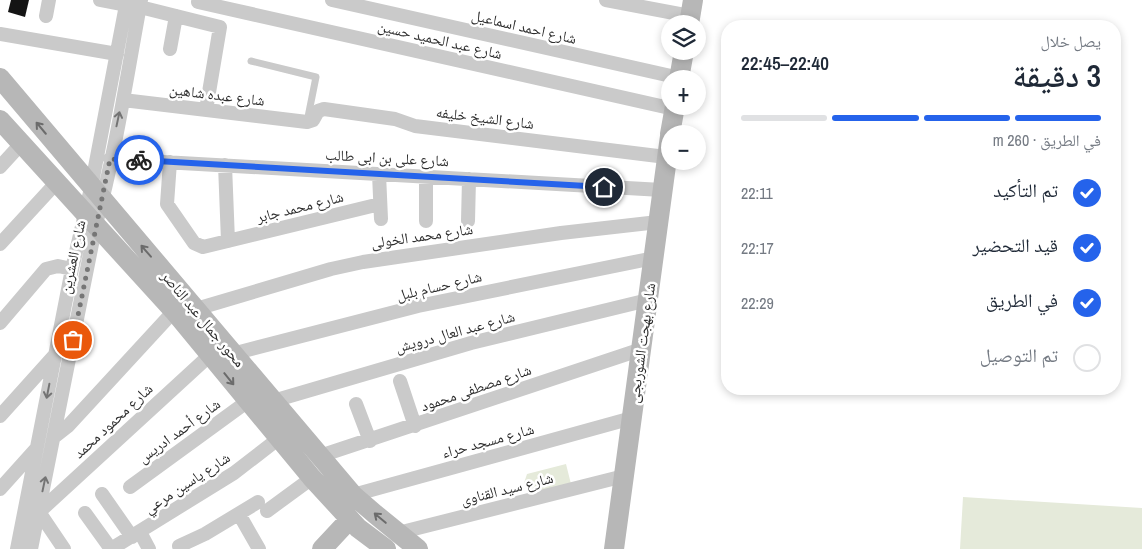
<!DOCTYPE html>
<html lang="ar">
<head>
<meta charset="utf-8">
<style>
	body { margin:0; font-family:"Archivo Narrow","Noto Naskh Arabic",sans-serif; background:#f6f6f7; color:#1f2937; direction:rtl; height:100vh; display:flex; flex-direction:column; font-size:19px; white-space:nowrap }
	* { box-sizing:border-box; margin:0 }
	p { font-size:16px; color:#747a83 }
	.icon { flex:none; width:28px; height:28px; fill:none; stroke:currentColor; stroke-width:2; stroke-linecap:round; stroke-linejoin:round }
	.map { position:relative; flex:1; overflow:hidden; direction:ltr }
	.drawer { position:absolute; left:721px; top:20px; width:400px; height:375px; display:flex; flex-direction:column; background:#fff; border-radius:20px; box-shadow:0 2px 8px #0003; direction:rtl }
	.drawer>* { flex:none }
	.fabs { position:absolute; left:661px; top:15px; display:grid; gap:10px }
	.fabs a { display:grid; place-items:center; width:45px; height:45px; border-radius:50%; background:#fff; box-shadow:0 2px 8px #0003; font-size:25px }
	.pin { position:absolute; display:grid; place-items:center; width:42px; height:42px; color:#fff; margin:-21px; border:2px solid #fff; border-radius:50%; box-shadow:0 1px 5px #0007 }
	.courier { position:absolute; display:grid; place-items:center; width:50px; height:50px; margin:-25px; border:4px solid #2563eb; border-radius:50%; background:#fff; color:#222; box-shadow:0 1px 6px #0007 }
	.head em { font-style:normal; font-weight:600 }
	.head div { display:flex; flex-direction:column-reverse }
	.head { display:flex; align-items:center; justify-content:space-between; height:85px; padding:0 20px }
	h1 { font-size:32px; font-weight:600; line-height:38px }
	.bar { display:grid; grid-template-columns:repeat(4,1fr); gap:8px 5px; align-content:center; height:60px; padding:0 20px }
	.bar i { height:6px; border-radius:4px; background:#e0e1e3 }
	.bar .on { background:#2563eb }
	.bar p { grid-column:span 4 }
	ol { padding:0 20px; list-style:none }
	li { display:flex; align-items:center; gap:15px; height:55px }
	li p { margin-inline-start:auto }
	li .icon { padding:5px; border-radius:50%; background:#2563eb; color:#fff; stroke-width:4 }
	li:last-child { color:#747a83 }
	li i { width:28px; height:28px; border:2px solid #e0e1e3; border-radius:50% }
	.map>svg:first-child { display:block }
</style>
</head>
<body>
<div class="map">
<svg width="1142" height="549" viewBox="0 0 1142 549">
	<rect width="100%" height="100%" fill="#fff"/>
	<path fill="#e5eada" d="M566 464 571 484 531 500 524 483 527 474Z
		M963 497 1142 508V549H960Z"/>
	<path fill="#141414" d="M11 0H29L25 17 8 12Z"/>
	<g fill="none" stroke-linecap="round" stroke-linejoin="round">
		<path stroke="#cacaca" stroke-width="7" d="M251 61 316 77 307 122"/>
		<path stroke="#cacaca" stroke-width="14" d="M100 0 126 5
			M332 0 680 78
			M606 0 690 16
			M198 2 674 109
			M140 7 220 27 206 110
			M46 16 49 0
			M0 34 117 54
			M170 49 176 16
			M123 100 307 122 313 120 318 111 324 109 395 119 415 126 666 157
			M110 159 662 190
			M170 162 167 204 194 243 203 247 380 204
			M225 165 228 241
			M0 167 21 144
			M379 174 381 219
			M426 221V176
			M468 221 469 179
			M0 244 57 182
			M196 309 331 269 363 262 561 233 658 222
			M0 323 46 269 58 266 72 269
			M232 354 418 306 654 258
			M400 381 415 426
			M273 401 471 343 648 300
			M356 404 370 441
			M0 416 54 356
			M54 437 68 426 174 311
			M320 456 642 349
			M130 487 248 401
			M0 489 36 449
			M102 494 132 537
			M353 495 632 418
			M267 511 312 478
			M85 513 111 549
			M239 514 259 549
			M140 532 149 549
			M398 533 624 476
			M179 546 205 534 258 502
			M17 549 72 269 91 188 127 0
			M31 549 96 224C116 151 127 75 141 0
			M64 549 39 512 210 355
			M111 549 234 473 278 439"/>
		<path stroke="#b7b7b7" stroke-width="20" d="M689 24 693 0
			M0 78 353 495 375 514 418 549
			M679 79 684 51
			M0 120 174 311 312 478 358 528 386 549
			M670 134 675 106
			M322 549 350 519
			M614 549 670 136"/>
	</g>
	<defs><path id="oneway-shaft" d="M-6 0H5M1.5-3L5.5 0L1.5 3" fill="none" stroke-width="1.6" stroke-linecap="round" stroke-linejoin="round" transform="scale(1.25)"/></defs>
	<g stroke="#747474">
		<use href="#oneway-shaft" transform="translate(118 119) rotate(-78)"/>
		<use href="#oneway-shaft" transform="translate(48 391) rotate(101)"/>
		<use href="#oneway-shaft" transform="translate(44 484) rotate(-78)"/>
	</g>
	<g stroke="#6b6b6b">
		<use href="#oneway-shaft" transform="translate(41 128) rotate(-130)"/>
		<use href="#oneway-shaft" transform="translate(146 251) rotate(-131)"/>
		<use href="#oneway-shaft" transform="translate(229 379) rotate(51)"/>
		<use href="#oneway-shaft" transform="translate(380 518) rotate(-140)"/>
	</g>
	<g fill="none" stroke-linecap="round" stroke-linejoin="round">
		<path stroke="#767676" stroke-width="5" stroke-dasharray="0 9" d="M73 340 110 159 139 160"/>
		<path stroke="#2563eb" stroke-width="6" d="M139 160 604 187"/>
	</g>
	<g text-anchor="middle" stroke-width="5" stroke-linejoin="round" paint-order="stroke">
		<g font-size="15" fill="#2d2d2d" stroke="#fff">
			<text transform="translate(524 27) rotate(13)" y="5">شارع احمد اسماعيل</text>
			<text transform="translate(440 40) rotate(13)" y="5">شارع عبد الحميد حسين</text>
			<text transform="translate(217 95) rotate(7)" y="5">شارع عبده شاهين</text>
			<text transform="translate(485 118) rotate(7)" y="5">شارع الشيخ خليفه</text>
			<text transform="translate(387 158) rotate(3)" y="5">شارع على بن ابى طالب</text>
			<text transform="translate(300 207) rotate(-14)" y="5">شارع محمد جابر</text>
			<text transform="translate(422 236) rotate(-8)" y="5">شارع محمد الخولى</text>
			<text transform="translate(73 257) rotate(-78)" y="5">شارع العشرين</text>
			<text transform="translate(439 286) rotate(-13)" y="5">شارع حسام بلبل</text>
			<text transform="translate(203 319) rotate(50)" y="5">محور جمال عبد الناصر</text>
			<text transform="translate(455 332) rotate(-15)" y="5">شارع عبد العال درويش</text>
			<text transform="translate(642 343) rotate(-82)" y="5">شارع بهجت الشوربجى</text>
			<text transform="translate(476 388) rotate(-19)" y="5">شارع مصطفى محمود</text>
			<text transform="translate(113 421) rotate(-43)" y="5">شارع محمود محمد</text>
			<text transform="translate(179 431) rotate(-36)" y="5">شارع أحمد ادريس</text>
			<text transform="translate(488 441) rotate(-15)" y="5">شارع مسجد حراء</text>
			<text transform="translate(187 483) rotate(-33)" y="5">شارع ياسين مرعي</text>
			<text transform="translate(507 489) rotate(-14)" y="5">شارع سيد القناوى</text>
		</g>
	</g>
</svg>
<div class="fabs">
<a><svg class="icon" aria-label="layers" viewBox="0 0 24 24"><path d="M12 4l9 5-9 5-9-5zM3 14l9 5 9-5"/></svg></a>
<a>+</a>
<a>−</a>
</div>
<div class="pin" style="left:73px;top:340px;background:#ea580c"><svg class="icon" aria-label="bag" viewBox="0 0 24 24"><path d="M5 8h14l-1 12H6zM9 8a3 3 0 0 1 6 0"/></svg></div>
<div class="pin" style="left:604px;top:187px;background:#1f2937"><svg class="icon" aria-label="home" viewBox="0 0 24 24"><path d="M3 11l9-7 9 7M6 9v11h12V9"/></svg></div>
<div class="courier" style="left:139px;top:160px"><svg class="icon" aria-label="bike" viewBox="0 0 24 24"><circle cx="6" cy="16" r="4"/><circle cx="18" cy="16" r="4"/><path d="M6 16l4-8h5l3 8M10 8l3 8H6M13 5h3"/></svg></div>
<section class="drawer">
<div class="head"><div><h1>3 دقيقة</h1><p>يصل خلال</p></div><em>22:40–22:45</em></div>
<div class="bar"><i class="on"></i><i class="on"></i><i class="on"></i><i></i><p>في الطريق · 260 m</p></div>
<ol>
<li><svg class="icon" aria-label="check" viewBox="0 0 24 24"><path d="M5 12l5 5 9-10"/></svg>تم التأكيد<p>22:11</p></li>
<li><svg class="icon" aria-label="check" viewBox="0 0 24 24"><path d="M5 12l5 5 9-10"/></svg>قيد التحضير<p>22:17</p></li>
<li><svg class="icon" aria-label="check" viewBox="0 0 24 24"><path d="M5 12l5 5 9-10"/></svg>في الطريق<p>22:29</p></li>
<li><i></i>تم التوصيل</li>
</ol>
</section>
</div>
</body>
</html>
